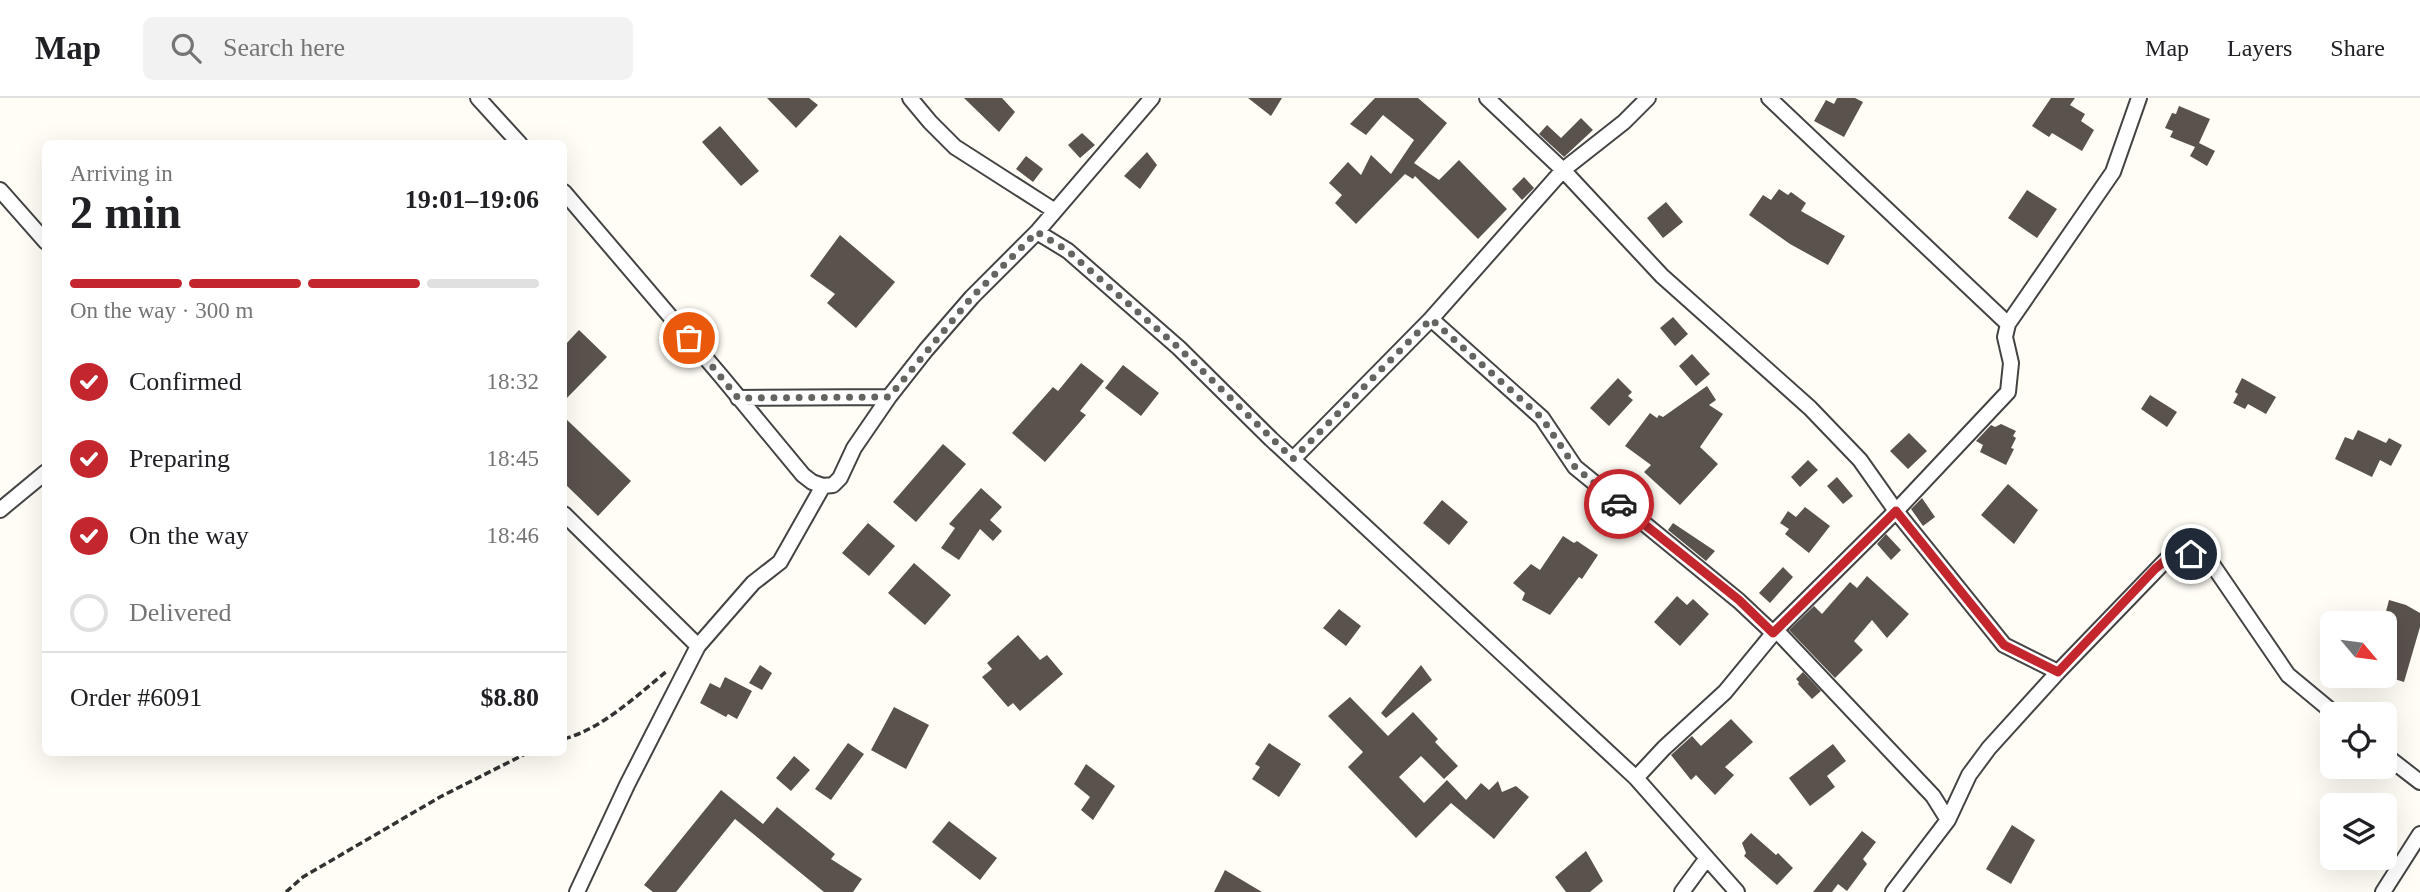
<!DOCTYPE html>
<html lang="en">
<head>
<meta charset="utf-8">
<style>
	body { margin:0; font-family:"Times New Roman",serif; background:#f2f2f2; color:#202124; height:100vh; display:flex; flex-direction:column; font-size:26px; white-space:nowrap }
	* { box-sizing:border-box; margin:0 }
	p { font-size:23px; color:#757577 }
	.icon { flex:none; width:38px; height:38px; fill:none; stroke:currentColor; stroke-width:2; stroke-linecap:round; stroke-linejoin:round }
	.map { position:relative; flex:1; overflow:hidden }
	.panel { position:absolute; left:42px; top:42px; width:525px; height:616px; display:flex; flex-direction:column; background:#fff; border-radius:10px; box-shadow:0 7px 28px #0002 }
	.panel>* { flex:none }
	.needle { width:46px; rotate:119deg }
	.buttons { position:absolute; left:2320px; top:513px; display:grid; gap:14px }
	.buttons a { display:grid; place-items:center; width:77px; height:77px; border-radius:10px; background:#fff; box-shadow:0 7px 28px #0002; font-size:35px }
	.pin { position:absolute; display:grid; place-items:center; width:60px; height:60px; color:#fff; margin:-30px; border:4px solid #fff; border-radius:50%; box-shadow:0 2px 7px #0007 }
	.courier { position:absolute; display:grid; place-items:center; width:70px; height:70px; margin:-35px; border:5px solid #c4262e; border-radius:50%; background:#fff; color:#222; box-shadow:0 2px 9px #0007 }
	.overview em { font-style:normal; font-weight:600 }
	.overview div { display:flex; flex-direction:column-reverse }
	.overview { display:flex; align-items:center; justify-content:space-between; height:119px; padding:0 28px }
	h1 { font-size:46px; font-weight:600; line-height:52px }
	.bar { display:grid; grid-template-columns:repeat(4,1fr); gap:10px 7px; align-content:center; height:84px; padding:0 28px }
	.bar i { height:9px; border-radius:5px; background:#e0e0e0 }
	.bar .current { background:#c4262e }
	.bar p { grid-column:span 4 }
	.line { display:flex; align-items:center; gap:18px; padding:0 28px; border-top:2px solid #e0e0e0 }
	.line div { flex:1 }
	ol { padding:0 28px; list-style:none }
	li { display:flex; align-items:center; gap:21px; height:77px }
	li p { margin-inline-start:auto }
	li .icon { padding:7px; border-radius:50%; background:#c4262e; color:#fff; stroke-width:4 }
	li:last-child { color:#757577 }
	li i { width:38px; height:38px; border:4px solid #e0e0e0; border-radius:50% }
	header { display:flex; align-items:center; gap:42px; box-sizing:border-box; height:98px; padding:0 35px; background:#fff; border-bottom:2px solid #e0e0e0 }
	header strong { font-size:33px }
	nav { display:flex; gap:38px; margin-inline-start:auto; font-size:24px }
	.search { width:490px; height:63px; background:#f2f2f2; display:flex; align-items:center; gap:18px; box-sizing:border-box; padding:0 24px; border-radius:10px; color:#757577; font-size:26px }
	.map>svg:first-child { display:block }
</style>
</head>
<body>
<header>
<strong>Map</strong>
<div class="search"><svg class="icon" aria-label="search" viewBox="0 0 24 24"><circle cx="10" cy="10" r="6"/><path d="M15 15l6 6"/></svg>Search here</div>
<nav><a>Map</a><a>Layers</a><a>Share</a></nav>
</header>
<div class="map">
<svg width="2420" height="794" viewBox="0 0 2420 794">
	<rect width="100%" height="100%" fill="#fffdf5"/>
	<path fill="#5a524d" d="M767 0H809L818 7 796 30Z
		M964 0H1002L1015 14 999 34Z
		M1248 0H1282L1271 18Z
		M1375 0H1418L1447 25 1414 65 1439 82 1459 62 1507 111 1478 141 1415 78 1413 81 1405 76 1356 126 1335 105 1342 97 1329 85 1348 64 1361 77 1371 57 1391 76 1414 42 1383 17 1366 37 1350 26Z
		M1837 0H1855L1863 4 1844 39 1814 23 1826 2 1834 6Z
		M2051 0H2075L2070 7 2085 16 2081 23 2094 32 2082 53 2052 35 2049 39 2032 28Z
		M2179 8 2210 21 2199 45 2215 53 2207 68 2190 58 2195 49 2170 39 2173 33 2165 30 2172 15 2176 16Z
		M1581 20 1593 32 1564 59 1539 36 1547 27 1561 40Z
		M720 28 759 73 741 88 702 44Z
		M1082 35 1095 47 1080 60 1068 47Z
		M1147 54 1157 67 1140 91 1124 78Z
		M1026 58 1043 71 1033 84 1016 71Z
		M1524 79 1534 90 1522 102 1512 91Z
		M1779 91 1788 97 1791 94 1806 105 1801 113 1845 138 1828 167 1790 146 1749 117 1763 97 1771 102Z
		M2027 92 2057 111 2037 140 2008 120Z
		M1666 104 1683 124 1663 140 1647 120Z
		M840 137 895 184 856 230 827 205 835 196 810 178Z
		M1673 219 1688 236 1675 248 1660 230Z
		M579 232 607 259 564 303V248Z
		M1692 256 1710 276 1696 288 1679 268Z
		M1081 265 1104 283 1080 313 1086 317 1045 364 1012 335 1053 289 1058 293Z
		M1123 267 1159 295 1141 318 1105 290Z
		M1618 280 1632 294 1628 298 1633 302 1609 328 1590 310Z
		M2242 280 2276 299 2266 316 2248 306 2245 311 2233 305 2238 296 2235 294Z
		M1707 288 1716 302 1709 307 1723 316 1700 349 1718 366 1680 407 1644 374 1651 367 1625 348 1650 315 1657 320 1659 317 1663 319Z
		M2150 297 2177 314 2167 329 2141 311Z
		M564 319 631 383 598 418 564 385Z
		M2001 326 2016 333 2013 338 2016 340 2011 350 2014 351 2006 367 1980 354 1983 347 1976 343 1991 327 1995 329Z
		M2358 332 2386 345 2389 340 2402 347 2391 368 2380 362 2372 379 2335 361 2345 339 2353 342Z
		M1909 335 1927 353 1908 371 1890 353Z
		M943 346 966 366 916 424 893 404Z
		M1808 362 1818 372 1800 389 1791 379Z
		M1837 379 1853 398 1843 406 1827 388Z
		M2008 386 2038 412 2014 446 1981 417Z
		M981 390 1002 409 990 422 1002 433 993 443 980 431 959 462 941 450 955 430 949 426Z
		M1922 400 1935 419 1923 428 1911 411Z
		M1442 402 1468 424 1449 447 1423 425Z
		M1805 409 1830 428 1809 455 1785 436 1789 431 1780 425 1788 413 1796 419Z
		M868 425 895 448 869 478 842 455Z
		M1673 425 1715 453 1706 463 1668 432Z
		M1886 436 1901 452 1891 462 1877 446Z
		M1563 438 1574 445 1577 443 1598 457 1582 481 1579 479 1550 517 1522 502 1525 495 1513 485 1531 466 1540 472Z
		M914 465 951 497 925 527 888 495Z
		M1783 469 1793 479 1770 505 1759 495Z
		M1867 478 1909 516 1887 540 1872 522 1854 543 1863 552 1835 580 1789 532 1814 508 1822 516 1850 484 1857 490Z
		M1677 498 1687 507 1693 501 1709 516 1680 548 1654 524Z
		M2389 502 2406 507 2420 515V529L2404 584 2385 578V525H2383Z
		M1339 511 1361 528 1346 548 1323 530Z
		M1018 537 1040 562 1047 557 1063 576 1020 613 1013 605 1008 609 982 579 992 571 987 565Z
		M760 567 772 575 762 592 749 585Z
		M1421 567 1432 582 1386 620 1381 615Z
		M1803 574 1821 593 1812 601 1798 586 1799 584 1796 581Z
		M725 579 752 593 737 621 728 616 726 619 700 605 710 585 720 590Z
		M1350 599 1388 638 1413 614 1438 641 1435 644 1458 668 1444 681 1421 658 1399 679 1424 705 1447 682 1466 702 1481 685 1489 692 1498 683 1502 694 1516 688 1529 699 1494 741 1451 705 1416 740 1348 669 1363 654 1328 618Z
		M894 609 929 627 906 671 871 652Z
		M1731 621 1753 644 1725 669 1734 677 1715 697 1696 677 1691 682 1671 657 1692 638 1701 648Z
		M848 645 864 656 831 702 815 691Z
		M1269 645 1301 666 1279 699 1252 681 1260 669 1255 666Z
		M1833 646 1846 663 1827 678 1835 689 1810 708 1789 680Z
		M794 658 810 672 791 693 776 680Z
		M1086 666 1115 688 1093 722 1081 712 1090 699 1074 686Z
		M721 692 763 726 777 709 835 756 831 761 862 781 853 794H824L735 721 676 794H653L644 787Z
		M949 723 997 760 980 782 932 744Z
		M2012 727 2035 742 2011 786 1986 771Z
		M1862 733 1876 744 1863 761 1867 766 1847 793 1838 786 1832 794H1813Z
		M1751 735 1776 757 1778 755 1793 770 1777 787 1744 758 1746 755 1742 745Z
		M1586 753 1603 783 1590 794H1566L1555 779Z
		M1225 772 1262 794H1214Z"/>
	<g fill="none" stroke-linecap="round" stroke-linejoin="round">
		<g stroke="#444" stroke-width="18">
			<path id="street" d="M478 0 520 46
				M910 0 930 24 955 49 1055 113
				M1487 0 1563 72 1662 178 1810 310 1860 362 1896 413 2004 547 2058 574
				M1769 0 2008 226
				M0 92 46 144
				M564 94 721 278 803 377 812 384 823 388 833 387 840 380 854 350 889 299 926 252 972 199 1037 134 1152 0
				M1037 134 1068 153 1179 250 1271 341 1636 680 1737 794
				M1431 221 1542 320 1575 369 1739 503 1773 535
				M738 300 889 299
				M1293 361 1431 221 1563 72 1624 24 1648 0
				M0 412 46 374
				M564 416 698 548
				M1776 532 1933 698 1948 722
				M2385 657 2420 684
				M1636 680 1664 650 1725 594 1776 532 1896 413 2008 294 2011 265 2005 239 2008 226 2113 74 2139 0
				M577 794 627 687 698 548 753 485 780 464 823 388
				M1682 794 1707 760
				M1893 794 1948 722 1969 677 1989 650 2058 574 2168 460 2191 456 2210 463 2288 577 2335 616
				M2383 794 2420 736"/>
		</g>
		<path stroke="#333" stroke-width="3.5" stroke-dasharray="7 3.5" stroke-linecap="butt" d="M564 641C603 630 635 599 667 573
			M286 794 303 779 440 699 529 654"/>
		<use href="#street" stroke="#fff" stroke-width="14"/>
	</g>
	<g fill="none" stroke-linecap="round" stroke-linejoin="round">
		<path stroke="#646461" stroke-width="7" stroke-dasharray="0 12.6" d="M689 240 738 300 889 299 972 199 1037 134 1068 153 1179 250 1293 361 1431 221 1542 320 1575 369 1619 406"/>
		<path stroke="#c4262e" stroke-width="9" d="M1619 406 1739 502 1773 535 1896 413 2004 547 2058 574 2155 471 2168 460 2191 456"/>
	</g>
</svg>
<div class="buttons">
<a><svg class="needle" viewBox="-14 -14 28 28"><path d="M0-13l5 13h-10z" fill="#e53935"/><path d="M0 13l5-13h-10z" fill="#757577"/></svg></a>
<a><svg class="icon" aria-label="locate" viewBox="0 0 24 24"><circle cx="12" cy="12" r="6"/><path d="M12 2v4M12 18v4M2 12h4M18 12h4"/></svg></a>
<a><svg class="icon" aria-label="layers" viewBox="0 0 24 24"><path d="M12 4l9 5-9 5-9-5zM3 14l9 5 9-5"/></svg></a>
</div>
<div class="pin" style="left:689px;top:240px;background:#ea580c"><svg class="icon" aria-label="bag" viewBox="0 0 24 24"><path d="M5 8h14l-1 12H6zM9 8a3 3 0 0 1 6 0"/></svg></div>
<div class="pin" style="left:2191px;top:456px;background:#1f2937"><svg class="icon" aria-label="home" viewBox="0 0 24 24"><path d="M3 11l9-7 9 7M6 9v11h12V9"/></svg></div>
<div class="courier" style="left:1619px;top:406px"><svg class="icon" aria-label="car" viewBox="0 0 24 24"><path d="M5 17H2v-5l4-1 3-4h7l3 4 3 1v5h-3M9 17h6M6 11h13"/><circle cx="7" cy="17" r="2"/><circle cx="17" cy="17" r="2"/></svg></div>
<section class="panel">
<div class="overview"><div><h1>2 min</h1><p>Arriving in</p></div><em>19:01–19:06</em></div>
<div class="bar"><i class="current"></i><i class="current"></i><i class="current"></i><i></i><p>On the way · 300 m</p></div>
<ol>
<li><svg class="icon" aria-label="check" viewBox="0 0 24 24"><path d="M5 12l5 5 9-10"/></svg>Confirmed<p>18:32</p></li>
<li><svg class="icon" aria-label="check" viewBox="0 0 24 24"><path d="M5 12l5 5 9-10"/></svg>Preparing<p>18:45</p></li>
<li><svg class="icon" aria-label="check" viewBox="0 0 24 24"><path d="M5 12l5 5 9-10"/></svg>On the way<p>18:46</p></li>
<li><i></i>Delivered</li>
</ol>
<div class="line" style="height:91px"><div>Order #6091</div><b>$8.80</b></div>
</section>
</div>
</body>
</html>
